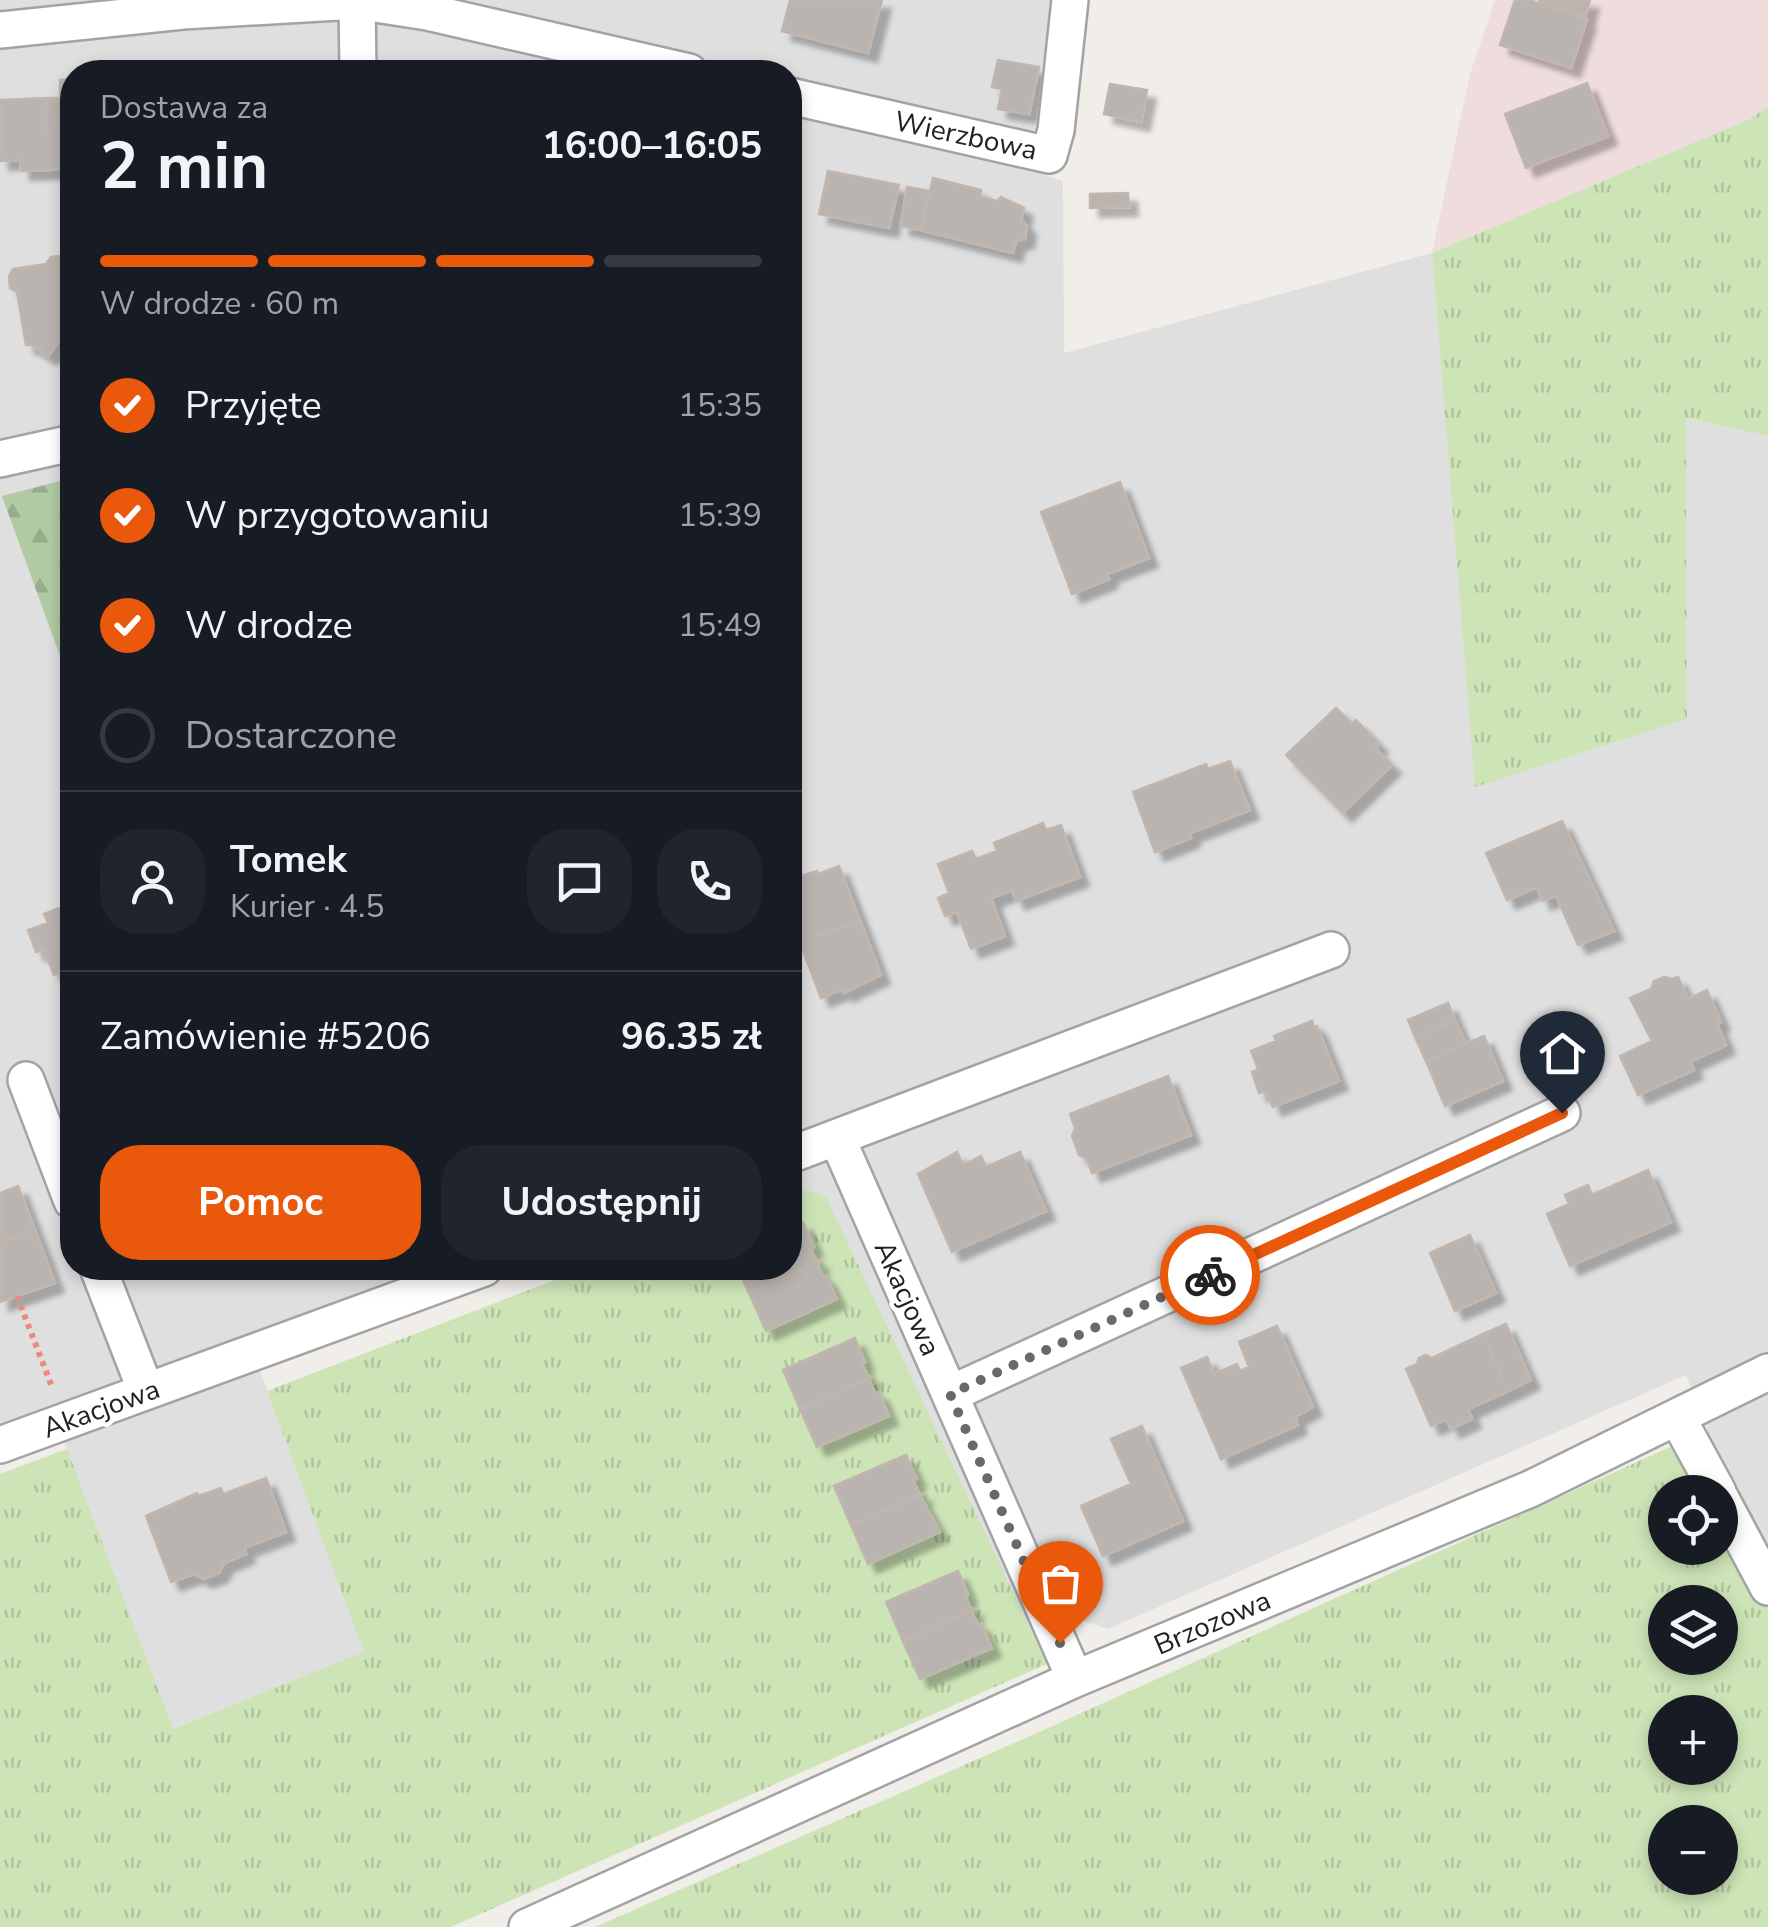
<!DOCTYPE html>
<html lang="pl">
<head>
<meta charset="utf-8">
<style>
	body { margin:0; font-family:"Nunito Sans",sans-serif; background:#20242c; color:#f1f3f6; height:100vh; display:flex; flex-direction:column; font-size:38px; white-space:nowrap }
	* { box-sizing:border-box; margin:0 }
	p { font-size:32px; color:#9ea1a6 }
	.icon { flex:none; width:55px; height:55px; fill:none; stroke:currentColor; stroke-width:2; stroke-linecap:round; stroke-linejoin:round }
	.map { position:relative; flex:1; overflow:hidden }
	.sheet { position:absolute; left:60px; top:60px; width:742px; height:1220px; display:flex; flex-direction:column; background:#171b24; border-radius:40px; box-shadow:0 5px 15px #0003 }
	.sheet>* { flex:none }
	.tools { position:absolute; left:1648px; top:1475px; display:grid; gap:20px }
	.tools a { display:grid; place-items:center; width:90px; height:90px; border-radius:50%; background:#171b24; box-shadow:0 5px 15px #0003; font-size:50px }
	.pin { position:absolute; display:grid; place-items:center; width:85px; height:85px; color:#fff; margin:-102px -42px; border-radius:50% 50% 50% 0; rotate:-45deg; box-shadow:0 0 10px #0007 }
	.pin .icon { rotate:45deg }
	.courier { position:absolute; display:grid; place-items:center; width:100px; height:100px; margin:-50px; border:8px solid #ea580c; border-radius:50%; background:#fff; color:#222; box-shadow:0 2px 12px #0007 }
	.headline em { font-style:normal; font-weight:700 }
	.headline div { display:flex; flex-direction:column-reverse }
	.headline { display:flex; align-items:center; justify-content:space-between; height:170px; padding:0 40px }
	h1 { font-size:65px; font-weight:700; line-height:75px }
	.bar { display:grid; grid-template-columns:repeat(4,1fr); gap:15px 10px; align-content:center; height:120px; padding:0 40px }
	.bar i { height:12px; border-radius:8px; background:#363941 }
	.bar .selected { background:#ea580c }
	.bar p { grid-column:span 4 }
	.line { display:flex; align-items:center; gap:25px; padding:0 40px; border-top:2px solid #363941 }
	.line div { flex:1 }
	.round { display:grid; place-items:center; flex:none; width:105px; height:105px; border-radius:40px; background:#20242c }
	ol { padding:0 40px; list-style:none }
	li { display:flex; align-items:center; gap:30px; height:110px }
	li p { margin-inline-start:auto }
	li .icon { padding:10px; border-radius:50%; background:#ea580c; color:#fff; stroke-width:4 }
	li:last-child { color:#9ea1a6 }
	li i { width:55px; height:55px; border:5px solid #363941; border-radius:50% }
	.primary-button { display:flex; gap:20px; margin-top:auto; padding:20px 40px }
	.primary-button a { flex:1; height:115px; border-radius:40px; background:#ea580c; color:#fff; font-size:40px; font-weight:700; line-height:115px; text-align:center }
	.primary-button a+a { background:#20242c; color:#f1f3f6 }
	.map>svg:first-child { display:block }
</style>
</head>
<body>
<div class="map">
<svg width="1768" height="1927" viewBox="0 0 1768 1927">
	<defs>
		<pattern id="grass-tufts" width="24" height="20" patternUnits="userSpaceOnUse" patternTransform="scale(2.5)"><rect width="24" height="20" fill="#cde4b7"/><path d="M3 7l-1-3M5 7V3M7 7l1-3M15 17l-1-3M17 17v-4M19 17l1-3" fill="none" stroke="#b0c39d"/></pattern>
		<pattern id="forest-firs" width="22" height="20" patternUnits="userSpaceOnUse" patternTransform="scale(2.5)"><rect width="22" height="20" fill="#b0cba4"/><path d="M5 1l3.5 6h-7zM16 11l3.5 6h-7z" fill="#97ae8d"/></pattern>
		<filter id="shadow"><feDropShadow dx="9" dy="9" stdDeviation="2.5" flood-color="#0004"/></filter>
	</defs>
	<rect width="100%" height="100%" fill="#f1eeea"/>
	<path fill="#e0dfdf" d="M0 0H1051L1034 132 1025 169 1063 181 1064 353 1432 253 1476 786 1687 719 1686 418 1768 436V1544L1708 1430 1686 1375 1108 1629 1076 1618 1037 1635 1030 1663 790 1268V72H72V1268H427L246 1334 367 1652 172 1729 52 1409 0 1428Z"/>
	<path fill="#efdcdc" d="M1495 0H1768V107L1750 119 1432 253 1470 74Z"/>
	<path fill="url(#grass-tufts)" fill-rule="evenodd" d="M1768 107V436L1686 418 1687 719 1475 787 1432 253 1750 119Z
		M797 1186 826 1197 1047 1664 451 1927H0V1474L67 1449 173 1729 364 1652 267 1391 586 1268H790V1189Z
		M1708 1430 1768 1544V1927H595L1037 1733ZM1665 1492H1720V1548H1665ZM1665 1602H1720V1658H1665ZM1665 1712H1720V1768H1665ZM1665 1822H1720V1878H1665Z"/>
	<path fill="url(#forest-firs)" d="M72 478V689L2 496Z"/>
	<path fill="#bab4b0" stroke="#c1b6ae" stroke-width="2.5" filter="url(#shadow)" d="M790 0H882L868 53 782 31Z
		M1515 0H1529L1587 19 1571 68 1500 45Z
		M1538 0H1590L1585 17Z
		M998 60 1039 67 1029 114 998 109 1002 89 992 87Z
		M72 79V177L71 169 48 170 46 98H60V80Z
		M1587 83 1608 136 1526 168 1505 114Z
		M1110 84 1147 90 1141 122 1104 114Z
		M46 98 48 170 21 171V160L0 161V100Z
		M828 171 899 185 889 228 819 214Z
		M933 178 981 190 980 197 997 201 1001 197 1024 208 1021 220 1027 226 1025 239 1016 241 1013 253 921 230Z
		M907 187 929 191 921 230 901 226Z
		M1128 193 1129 207 1090 208V194Z
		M71 255 72 332 65 334V339L60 340 48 356 31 345H26L17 292 10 288 9 276 13 269 46 264 51 257Z
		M1120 482 1149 558 1107 574 1109 579 1072 594 1041 512Z
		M1336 708 1352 724 1356 720 1379 744 1375 748 1392 765 1343 813 1286 755Z
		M1230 761 1250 810 1190 833 1191 838 1155 852 1133 792 1206 764 1208 769Z
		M1562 821 1614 931 1578 945 1556 896 1542 901 1537 887 1507 900 1486 853Z
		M1043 823 1046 830 1061 825 1080 877 1016 901 1012 890 991 898 1005 936 971 949 957 912 945 916 938 898 949 893 938 864 972 851 976 859 997 851 994 843Z
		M839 866 860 920 800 943 790 916V884L801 880 800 876 817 871 818 874Z
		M72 903V969L54 975 44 950 36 952 28 930 48 923 44 914Z
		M860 920 881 975 844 993 843 989 821 998 800 943Z
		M1664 977 1672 979 1678 977 1688 999 1707 990 1721 1022 1717 1024 1726 1045 1690 1062 1694 1070 1638 1095 1620 1056 1652 1041 1630 998 1651 989 1654 981Z
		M1448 1003 1455 1020 1415 1037 1408 1020Z
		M1455 1020 1466 1044 1426 1061 1415 1037Z
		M1312 1021 1314 1027 1317 1026 1339 1081 1273 1107 1266 1090 1259 1093 1252 1072 1258 1069 1251 1051 1276 1041 1274 1036Z
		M1484 1036 1503 1081 1445 1106 1426 1061Z
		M1168 1076 1191 1135 1092 1173 1087 1158 1079 1155 1072 1136 1075 1128 1070 1114Z
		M957 1152 963 1165 981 1156 986 1167 1020 1152 1046 1211 952 1252 918 1174Z
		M1648 1170 1671 1222 1570 1266 1547 1214 1569 1204 1565 1195 1588 1185 1592 1195Z
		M18 1186 35 1230 0 1243V1193Z
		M803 1222 814 1247 810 1248 816 1260 820 1261 749 1293 738 1268H790V1228Z
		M35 1230 55 1283 0 1302V1243Z
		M1470 1235 1496 1293 1455 1311 1430 1253Z
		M820 1261 818 1265 823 1277 826 1276 837 1299 766 1331 749 1293Z
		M1506 1324 1531 1380 1508 1391 1483 1334Z
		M1277 1326 1313 1407 1295 1417 1298 1425 1221 1459 1181 1368 1207 1357 1214 1374 1237 1364 1240 1371 1249 1367 1239 1342Z
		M1483 1334 1508 1391 1468 1409 1472 1419 1451 1429 1447 1419 1431 1426 1406 1369 1417 1364 1419 1358 1426 1355 1432 1358Z
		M855 1338 865 1362 862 1364 868 1376 872 1377 800 1409 783 1370Z
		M872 1377 869 1380 875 1393 879 1392 889 1416 817 1447 800 1409Z
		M1142 1426 1183 1521 1103 1556 1081 1506 1131 1484 1111 1439Z
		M906 1455 917 1479 913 1480 919 1493 923 1494 851 1525 834 1486Z
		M266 1478 286 1532 244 1548 246 1554 224 1563 219 1573 204 1579 194 1574 171 1582 146 1516 197 1493 198 1496 221 1488 223 1494Z
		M923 1494 921 1497 940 1532 868 1564 851 1525Z
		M958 1571 968 1595 965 1596 971 1609H975L903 1641 886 1602Z
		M975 1609 972 1613 978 1625 981 1624 992 1648 920 1679 903 1641Z"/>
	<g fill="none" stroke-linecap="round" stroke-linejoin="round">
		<g stroke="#a3a3a3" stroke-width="40">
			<path id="street" d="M357 0 358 72
				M0 30 183 11 356 1 427 12 689 72
				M790 96 1049 155 1056 130 1070 0
				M0 459 72 443
				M26 1080 72 1201
				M837 1138 1075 1679
				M790 1155 1331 950
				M98 1268 146 1391
				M950 1394 1562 1113
				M1677 1417 1718 1492
				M0 1445 484 1268
				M1720 1497 1768 1587
				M527 1927 1075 1679 1530 1489 1768 1372"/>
		</g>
		<path stroke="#ea8b82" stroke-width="6" stroke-dasharray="5 5" stroke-linecap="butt" d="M17 1296 52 1387"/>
		<use href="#street" stroke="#fff" stroke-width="35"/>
	</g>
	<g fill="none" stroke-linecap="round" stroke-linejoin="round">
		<path stroke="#6a6968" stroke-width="10" stroke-dasharray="0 18" d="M1060 1643 950 1394 1210 1275"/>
		<path stroke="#ea580c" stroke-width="12" d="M1210 1275 1562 1113"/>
	</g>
	<g text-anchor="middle" stroke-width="9" stroke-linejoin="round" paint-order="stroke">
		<g font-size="28" fill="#222" stroke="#fff">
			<text transform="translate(966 135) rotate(12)" y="10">Wierzbowa</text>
			<text transform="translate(908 1298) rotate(66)" y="10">Akacjowa</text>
			<text transform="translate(101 1408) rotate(-20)" y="10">Akacjowa</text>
			<text transform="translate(1212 1622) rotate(-23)" y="10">Brzozowa</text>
		</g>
	</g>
</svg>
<div class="tools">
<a><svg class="icon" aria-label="locate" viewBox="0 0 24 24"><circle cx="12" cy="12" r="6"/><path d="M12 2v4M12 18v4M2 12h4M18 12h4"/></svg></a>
<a><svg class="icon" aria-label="layers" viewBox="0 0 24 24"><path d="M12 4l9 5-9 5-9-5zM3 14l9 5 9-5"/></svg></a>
<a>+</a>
<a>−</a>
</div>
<div class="pin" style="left:1060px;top:1643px;background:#ea580c"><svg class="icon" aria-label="bag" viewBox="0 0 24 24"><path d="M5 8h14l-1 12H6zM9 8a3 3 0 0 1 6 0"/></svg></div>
<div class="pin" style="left:1562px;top:1113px;background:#1f2937"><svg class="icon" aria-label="home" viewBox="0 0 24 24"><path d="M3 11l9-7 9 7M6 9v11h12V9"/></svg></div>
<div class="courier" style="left:1210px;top:1275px"><svg class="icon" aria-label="bike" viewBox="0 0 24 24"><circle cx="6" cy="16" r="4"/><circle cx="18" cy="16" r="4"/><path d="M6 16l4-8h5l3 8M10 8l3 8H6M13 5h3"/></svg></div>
<section class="sheet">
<div class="headline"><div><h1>2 min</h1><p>Dostawa za</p></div><em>16:00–16:05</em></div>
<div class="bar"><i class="selected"></i><i class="selected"></i><i class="selected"></i><i></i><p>W drodze · 60 m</p></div>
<ol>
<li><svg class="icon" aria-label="check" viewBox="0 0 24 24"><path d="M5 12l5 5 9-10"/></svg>Przyjęte<p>15:35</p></li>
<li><svg class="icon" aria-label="check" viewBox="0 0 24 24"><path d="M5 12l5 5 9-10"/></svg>W przygotowaniu<p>15:39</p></li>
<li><svg class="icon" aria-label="check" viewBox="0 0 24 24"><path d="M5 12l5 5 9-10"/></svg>W drodze<p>15:49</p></li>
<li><i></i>Dostarczone</li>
</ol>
<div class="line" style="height:180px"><a class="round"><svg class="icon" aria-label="person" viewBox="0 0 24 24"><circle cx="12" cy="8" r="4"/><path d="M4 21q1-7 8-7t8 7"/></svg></a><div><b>Tomek</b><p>Kurier · 4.5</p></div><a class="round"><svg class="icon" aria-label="chat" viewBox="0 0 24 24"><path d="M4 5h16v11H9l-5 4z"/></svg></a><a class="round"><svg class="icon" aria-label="phone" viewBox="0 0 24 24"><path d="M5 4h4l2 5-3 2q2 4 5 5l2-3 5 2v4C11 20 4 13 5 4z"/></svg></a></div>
<div class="line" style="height:130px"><div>Zamówienie #5206</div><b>96.35 zł</b></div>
<div class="primary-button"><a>Pomoc</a><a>Udostępnij</a></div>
</section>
</div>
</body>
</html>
